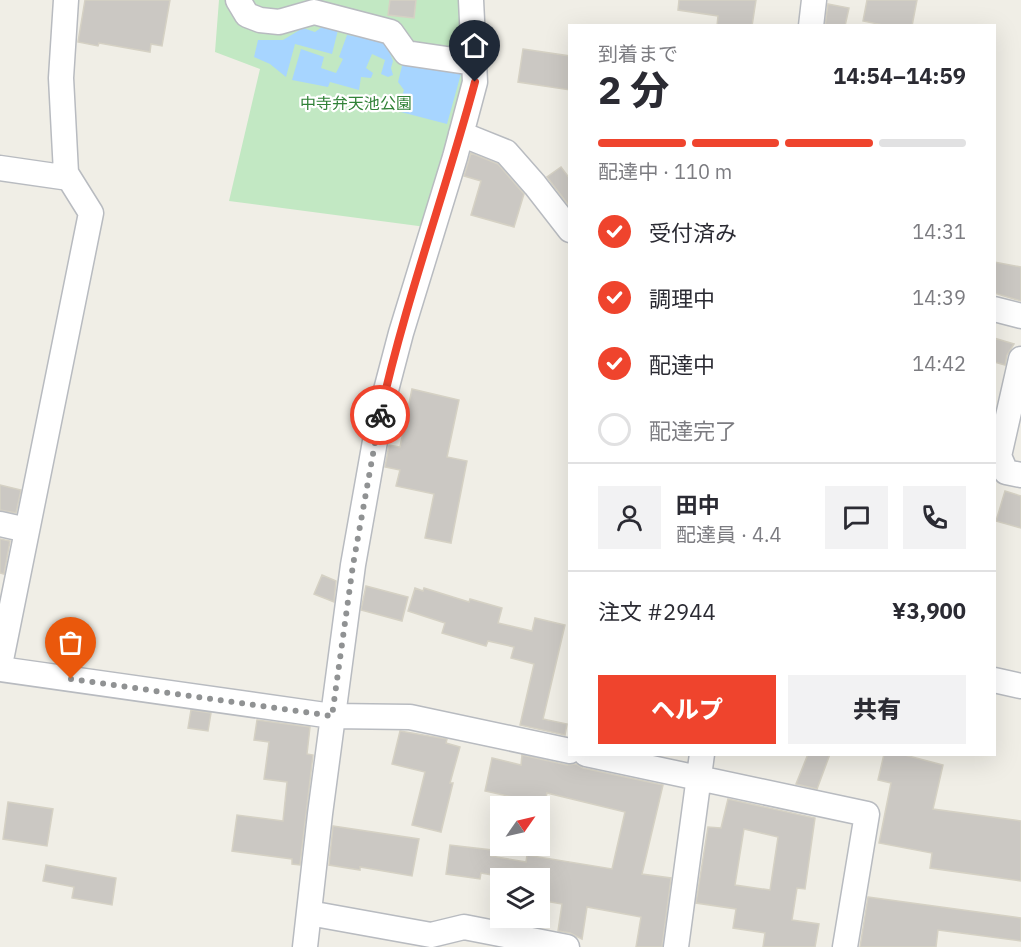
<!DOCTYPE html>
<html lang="ja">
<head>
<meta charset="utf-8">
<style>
	body { margin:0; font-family:"IBM Plex Sans","Noto Sans JP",sans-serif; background:#f2f2f3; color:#2b2b33; height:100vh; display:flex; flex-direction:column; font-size:22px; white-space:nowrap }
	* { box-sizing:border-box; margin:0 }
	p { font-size:20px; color:#7c7c81 }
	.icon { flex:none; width:33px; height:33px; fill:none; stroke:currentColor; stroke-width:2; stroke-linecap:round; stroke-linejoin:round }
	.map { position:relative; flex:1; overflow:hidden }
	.panel { position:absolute; left:568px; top:24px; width:428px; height:732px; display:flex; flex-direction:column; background:#fff; border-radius:0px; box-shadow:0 6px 24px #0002 }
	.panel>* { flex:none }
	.needle { width:39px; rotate:56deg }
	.fabs { position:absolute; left:490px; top:796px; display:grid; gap:12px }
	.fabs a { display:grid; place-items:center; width:60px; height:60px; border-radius:0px; background:#fff; box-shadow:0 6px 24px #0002; font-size:30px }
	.pin { position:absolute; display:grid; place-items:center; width:51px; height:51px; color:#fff; margin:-62px -26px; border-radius:50% 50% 50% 0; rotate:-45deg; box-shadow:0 0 6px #0007 }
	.pin .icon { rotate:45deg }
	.courier { position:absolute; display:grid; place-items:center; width:60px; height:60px; margin:-30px; border:4px solid #ef442d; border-radius:50%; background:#fff; color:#222; box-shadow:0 2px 8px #0007 }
	.head em { font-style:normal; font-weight:800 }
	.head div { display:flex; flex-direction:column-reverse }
	.head { display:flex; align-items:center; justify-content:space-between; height:102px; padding:0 30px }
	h1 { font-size:39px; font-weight:800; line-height:45px }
	.bar { display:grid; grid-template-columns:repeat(4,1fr); gap:9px 6px; align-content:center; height:72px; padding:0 30px }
	.bar i { height:8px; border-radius:4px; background:#e1e1e2 }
	.bar .on { background:#ef442d }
	.bar p { grid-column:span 4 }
	.line { display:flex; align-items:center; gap:15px; padding:0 30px; border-top:2px solid #e1e1e2 }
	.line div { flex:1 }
	.round { display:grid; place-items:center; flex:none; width:63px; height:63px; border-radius:0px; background:#f2f2f3 }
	ol { padding:0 30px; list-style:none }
	li { display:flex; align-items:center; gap:18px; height:66px }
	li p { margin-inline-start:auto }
	li .icon { padding:6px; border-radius:50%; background:#ef442d; color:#fff; stroke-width:4 }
	li:last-child { color:#7c7c81 }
	li i { width:33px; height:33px; border:3px solid #e1e1e2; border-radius:50% }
	.cta { display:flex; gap:12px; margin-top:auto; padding:12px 30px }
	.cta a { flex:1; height:69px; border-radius:0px; background:#ef442d; color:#fff; font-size:24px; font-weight:800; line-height:69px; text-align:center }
	.cta a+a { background:#f2f2f3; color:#2b2b33 }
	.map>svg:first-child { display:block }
</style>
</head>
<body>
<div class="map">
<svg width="1021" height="947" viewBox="0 0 1021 947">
	<rect width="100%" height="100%" fill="#f0eee6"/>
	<path fill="#c2e8c3" d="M219 0H467L471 80 426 227 229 201 260 69 215 52Z"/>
	<path fill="#a7d5ff" d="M322 27 338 30 332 54 295 44 286 77 270 64 254 57 258 40H283L303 28 315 32Z
		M347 35 385 41 393 61 391 68 393 75 388 77 381 74 385 60 372 54 366 68 373 73 371 78 361 77 359 90 330 82 328 87 292 80 301 49 324 57 321 68 336 73 343 59 339 57Z
		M403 62 462 70 447 124 397 111 404 90 398 82Z"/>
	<path fill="#cbc8c3" stroke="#d5d1c4" stroke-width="1.5" fill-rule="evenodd" d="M85 0H170L162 46 151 44 150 52 99 43 98 46 78 42Z
		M390 0H416L414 18 388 15Z
		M679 0H756L752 26H717L718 16 678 10Z
		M867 0H917L912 26H888L863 21Z
		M828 4 849 8 845 26H825Z
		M523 49 570 56V90L518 82Z
		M471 153 498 164 524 194 514 227 471 215 481 181 464 176Z
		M561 167 570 179V207L547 177Z
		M994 262 1021 267V301L994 293Z
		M994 338 1014 344 1007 355 1005 365 994 362Z
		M412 389 459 400 447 457 467 461 451 543 425 538 434 494 396 486 400 470 385 467 389 445 400 447Z
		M0 485 21 490 16 513 0 510Z
		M1005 491 1021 496V528L996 521Z
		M0 539 10 541 4 574 0 573Z
		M322 575 336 581 334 602 314 594Z
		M366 586 408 597 402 621 361 610Z
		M415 588 423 591 424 588 469 602 470 599 502 608 498 623 532 631 535 618 565 625 543 719 567 724 565 735 520 725 534 664 511 658 514 647 488 641 486 646 442 633 445 623 408 611Z
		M191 710 211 713 208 731 188 728Z
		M257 720 310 727 307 754 313 755 300 865 292 864V859L232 851 237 815 283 821 287 782 264 779 269 742 254 740Z
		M400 731 447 739 446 743 460 747 450 783H453L441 832 412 825 425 772 392 764Z
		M808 754H830L817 789 796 784Z
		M884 754H901L943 765 933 809 1021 821V881L930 868 932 853 879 843 891 783 878 780Z
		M522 755 567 765 576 764 583 768 663 785 642 874 671 878 662 947H636L641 917 587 907 582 939 570 933 558 931 562 904 540 900V879H515L481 873 480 879 446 874 450 845 492 850 491 856 526 862 527 855 612 869 625 812 547 793 544 807H520L522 799 485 791 492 758 521 765Z
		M728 799 815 818 805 889 797 888 792 920 819 924 815 947H763L765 933 733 928 736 909 696 903 708 827 721 828ZM744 829 778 837 770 890 735 885Z
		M8 802 53 809 47 846 3 839Z
		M333 826 419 839 412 876 360 867V870L329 865Z
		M46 865 116 878 112 905 72 898 74 887 43 881Z
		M868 897 1021 918V941L938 930 936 947H860Z"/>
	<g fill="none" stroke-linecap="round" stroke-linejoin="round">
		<g stroke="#b8bbc0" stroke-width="27">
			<path id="minor" d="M238 0 247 15 260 20 279 22 314 12 391 32 406 53 474 63
				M811 26 814 0
				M461 134 506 152 535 185 570 230
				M0 168 69 178
				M994 309 1021 316
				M1021 359 999 456 1006 472 1021 475
				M0 524 27 530
				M0 665 91 213 66 173 61 78 66 0
				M0 669 332 716 410 717 570 751
				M994 680 1021 686
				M586 754 867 814 845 947
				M309 913 431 935 464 927 567 947
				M305 947 320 814 353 565 380 413 401 333 455 157 475 82 471 0
				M676 947 702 754"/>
		</g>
		<use href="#minor" stroke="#fff" stroke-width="24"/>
	</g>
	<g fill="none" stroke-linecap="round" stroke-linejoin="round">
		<path stroke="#909293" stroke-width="6" stroke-dasharray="0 10.8" d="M71 679 332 716 353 565 380 415"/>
		<path stroke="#ef442d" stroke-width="8" d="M380 415C405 302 445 193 475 82"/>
	</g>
	<g text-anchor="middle" stroke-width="4.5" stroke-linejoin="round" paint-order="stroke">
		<g font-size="16" fill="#318238" stroke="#fff">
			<text x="356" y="109">中寺弁天池公園</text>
		</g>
	</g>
</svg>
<div class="fabs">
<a><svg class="needle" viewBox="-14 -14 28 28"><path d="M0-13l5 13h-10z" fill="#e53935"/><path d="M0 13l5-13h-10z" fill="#7c7c81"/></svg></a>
<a><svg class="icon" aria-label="layers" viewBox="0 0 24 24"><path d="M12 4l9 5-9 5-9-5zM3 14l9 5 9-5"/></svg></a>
</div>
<div class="pin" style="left:71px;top:679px;background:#ea580c"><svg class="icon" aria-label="bag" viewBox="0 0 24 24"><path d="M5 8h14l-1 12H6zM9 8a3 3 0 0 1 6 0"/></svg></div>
<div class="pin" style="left:475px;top:82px;background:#1f2937"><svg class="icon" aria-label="home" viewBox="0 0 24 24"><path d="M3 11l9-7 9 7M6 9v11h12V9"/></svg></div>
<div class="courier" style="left:380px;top:415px"><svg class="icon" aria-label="bike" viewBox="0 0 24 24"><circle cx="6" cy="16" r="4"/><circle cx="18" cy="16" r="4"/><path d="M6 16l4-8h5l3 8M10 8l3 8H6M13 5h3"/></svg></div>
<section class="panel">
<div class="head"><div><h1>2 分</h1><p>到着まで</p></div><em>14:54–14:59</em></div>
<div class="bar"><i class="on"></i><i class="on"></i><i class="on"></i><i></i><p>配達中 · 110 m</p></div>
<ol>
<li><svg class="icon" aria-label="check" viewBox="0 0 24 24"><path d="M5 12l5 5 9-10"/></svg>受付済み<p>14:31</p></li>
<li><svg class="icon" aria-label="check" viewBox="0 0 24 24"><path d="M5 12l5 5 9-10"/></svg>調理中<p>14:39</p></li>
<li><svg class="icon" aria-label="check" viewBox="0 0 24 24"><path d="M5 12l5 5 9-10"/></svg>配達中<p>14:42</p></li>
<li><i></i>配達完了</li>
</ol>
<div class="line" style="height:108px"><a class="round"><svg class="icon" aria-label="person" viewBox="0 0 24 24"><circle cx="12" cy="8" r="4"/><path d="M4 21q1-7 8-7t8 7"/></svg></a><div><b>田中</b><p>配達員 · 4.4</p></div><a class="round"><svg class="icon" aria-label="chat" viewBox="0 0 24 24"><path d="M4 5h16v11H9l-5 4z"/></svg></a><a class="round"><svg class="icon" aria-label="phone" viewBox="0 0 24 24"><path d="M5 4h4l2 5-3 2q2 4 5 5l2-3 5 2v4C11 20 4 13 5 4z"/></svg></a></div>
<div class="line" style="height:78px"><div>注文 #2944</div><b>¥3,900</b></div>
<div class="cta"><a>ヘルプ</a><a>共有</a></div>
</section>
</div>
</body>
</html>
